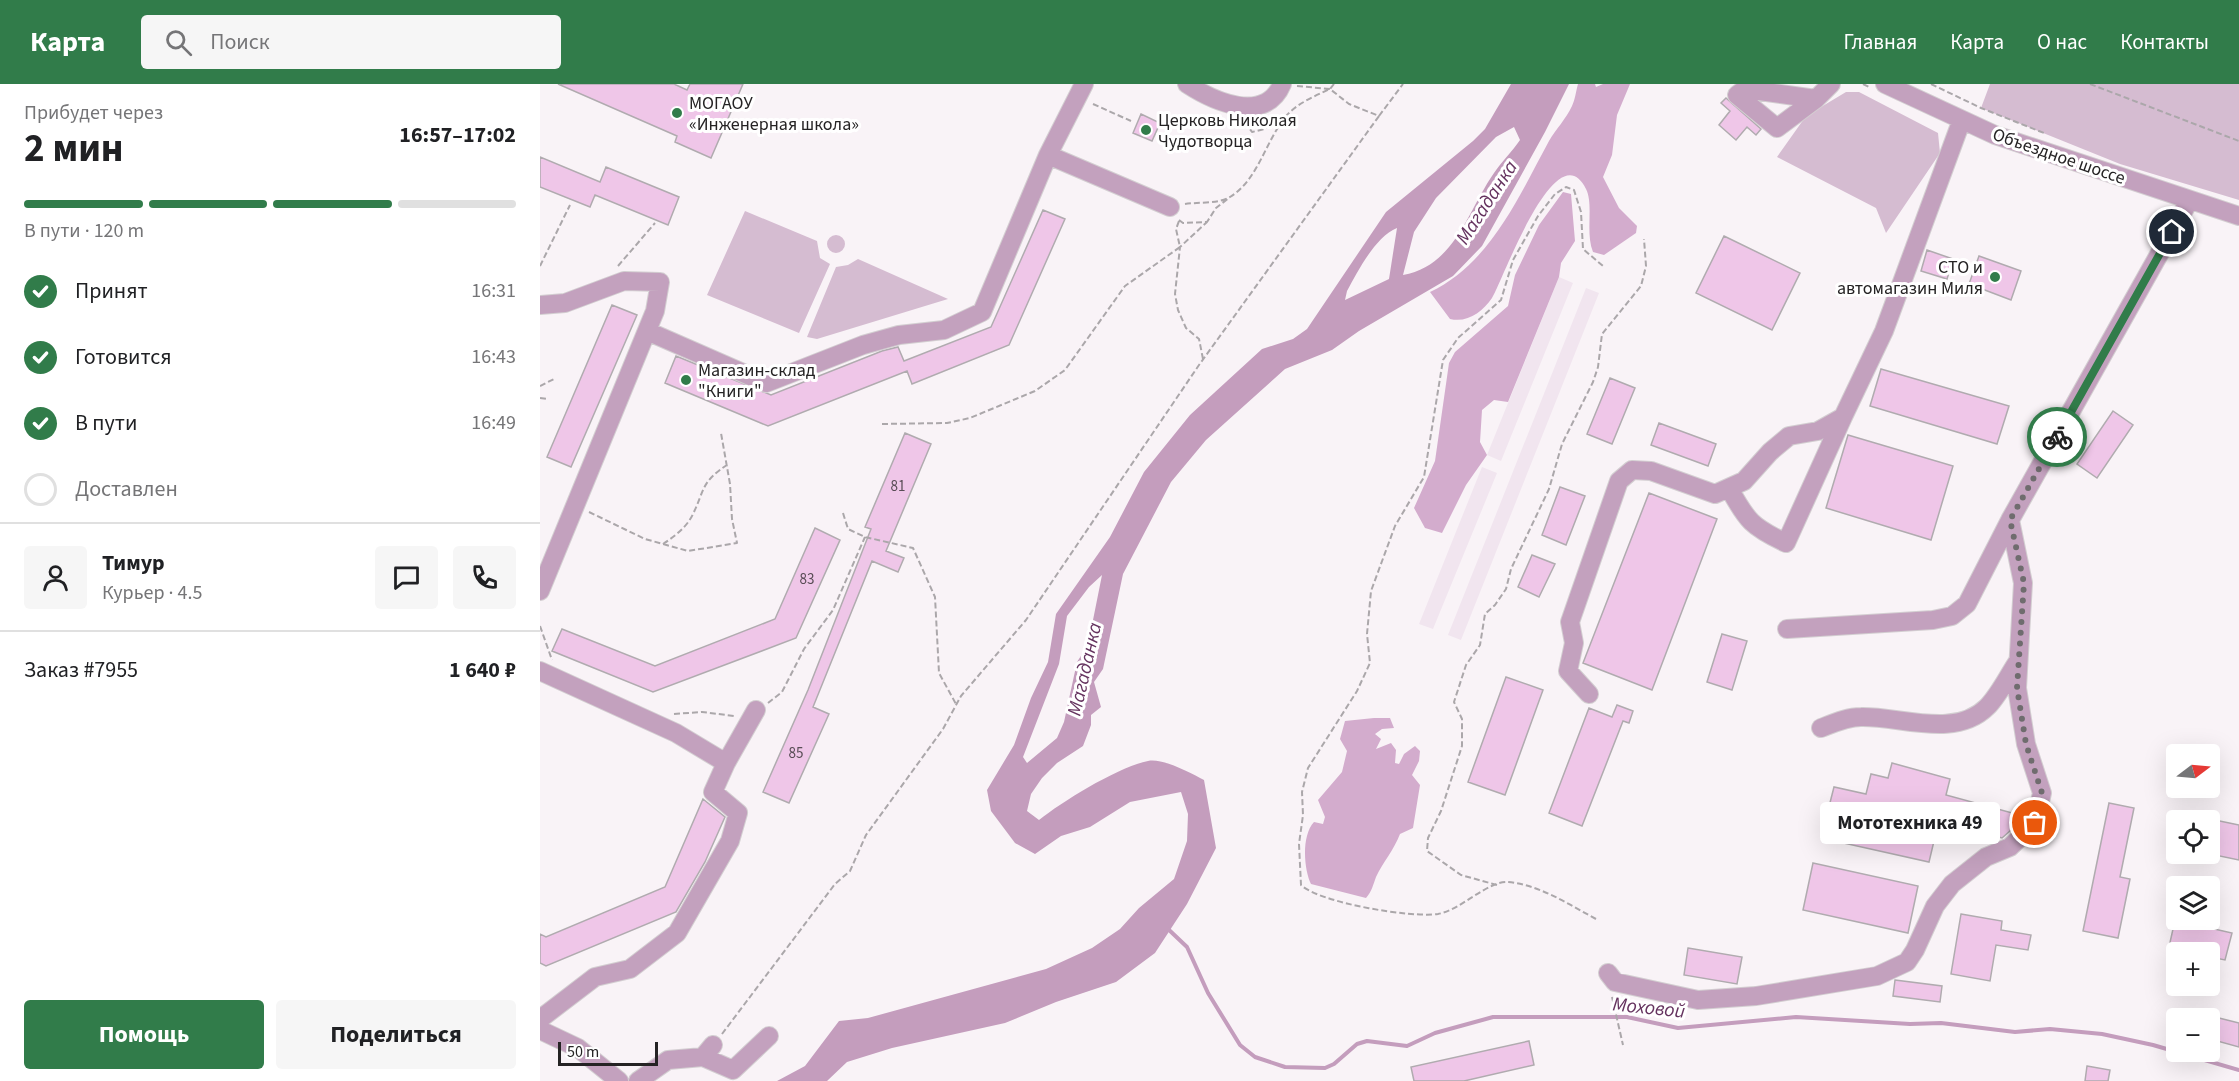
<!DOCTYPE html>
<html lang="ru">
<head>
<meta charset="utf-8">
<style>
	body { margin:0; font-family:"Source Sans 3",sans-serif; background:#f6f6f6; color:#202124; height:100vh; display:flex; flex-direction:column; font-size:22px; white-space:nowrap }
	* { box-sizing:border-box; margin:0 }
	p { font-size:20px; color:#757577 }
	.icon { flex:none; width:33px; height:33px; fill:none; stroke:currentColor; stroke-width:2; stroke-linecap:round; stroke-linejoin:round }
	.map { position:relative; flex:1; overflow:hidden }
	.sheet { display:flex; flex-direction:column; background:#fff; width:540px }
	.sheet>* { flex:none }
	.needle { width:39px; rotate:74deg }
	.buttons { position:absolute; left:1626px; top:660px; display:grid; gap:12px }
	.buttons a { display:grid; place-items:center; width:54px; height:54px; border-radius:6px; background:#fff; box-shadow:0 6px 24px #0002; font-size:30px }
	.scale { position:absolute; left:18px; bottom:15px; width:100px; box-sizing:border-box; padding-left:6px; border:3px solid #252324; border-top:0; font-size:16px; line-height:21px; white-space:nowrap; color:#252324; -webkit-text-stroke:4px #fff; paint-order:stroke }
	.pin { position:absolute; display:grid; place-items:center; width:51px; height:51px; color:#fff; margin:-26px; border:3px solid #fff; border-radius:50%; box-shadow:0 2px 6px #0007 }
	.courier { position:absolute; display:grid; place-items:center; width:60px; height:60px; margin:-30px; border:4px solid #317c4a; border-radius:50%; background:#fff; color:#222; box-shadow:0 2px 8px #0007 }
	.bubble { position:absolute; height:42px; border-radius:6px; background:#fff; box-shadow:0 6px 24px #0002; font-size:20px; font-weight:700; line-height:42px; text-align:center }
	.summary em { font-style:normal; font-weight:700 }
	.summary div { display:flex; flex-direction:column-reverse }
	.summary { display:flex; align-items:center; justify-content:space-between; height:102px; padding:0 24px }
	h1 { font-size:39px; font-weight:700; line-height:45px }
	.bar { display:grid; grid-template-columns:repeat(4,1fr); gap:9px 6px; align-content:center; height:72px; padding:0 24px }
	.bar i { height:8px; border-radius:4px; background:#e0e0e0 }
	.bar .on { background:#317c4a }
	.bar p { grid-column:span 4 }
	.line { display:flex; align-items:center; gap:15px; padding:0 24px; border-top:2px solid #e0e0e0 }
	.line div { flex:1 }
	.round { display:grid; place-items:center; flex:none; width:63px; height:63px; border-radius:6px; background:#f6f6f6 }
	ol { padding:0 24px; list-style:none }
	li { display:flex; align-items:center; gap:18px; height:66px }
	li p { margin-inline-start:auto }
	li .icon { padding:6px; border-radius:50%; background:#317c4a; color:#fff; stroke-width:4 }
	li:last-child { color:#757577 }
	li i { width:33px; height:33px; border:3px solid #e0e0e0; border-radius:50% }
	.cta { display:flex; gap:12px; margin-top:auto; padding:12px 24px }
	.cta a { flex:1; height:69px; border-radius:6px; background:#317c4a; color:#fff; font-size:24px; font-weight:700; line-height:69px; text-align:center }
	.cta a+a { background:#f6f6f6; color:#202124 }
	header { display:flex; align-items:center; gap:36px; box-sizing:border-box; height:84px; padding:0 30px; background:#317c4a; color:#fff }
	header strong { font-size:28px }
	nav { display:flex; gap:33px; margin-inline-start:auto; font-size:21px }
	.search { width:420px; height:54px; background:#f6f6f6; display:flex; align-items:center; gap:15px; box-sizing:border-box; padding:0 21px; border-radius:6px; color:#757577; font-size:22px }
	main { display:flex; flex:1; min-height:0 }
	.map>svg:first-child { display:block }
</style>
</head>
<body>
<header>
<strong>Карта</strong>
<div class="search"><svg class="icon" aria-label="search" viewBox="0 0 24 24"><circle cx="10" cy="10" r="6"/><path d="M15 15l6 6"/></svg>Поиск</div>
<nav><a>Главная</a><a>Карта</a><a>О нас</a><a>Контакты</a></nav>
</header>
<main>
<section class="sheet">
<div class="summary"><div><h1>2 мин</h1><p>Прибудет через</p></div><em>16:57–17:02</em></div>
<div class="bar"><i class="on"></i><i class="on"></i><i class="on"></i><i></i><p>В пути · 120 m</p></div>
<ol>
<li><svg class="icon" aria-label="check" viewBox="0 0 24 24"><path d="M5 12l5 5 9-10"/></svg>Принят<p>16:31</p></li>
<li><svg class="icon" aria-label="check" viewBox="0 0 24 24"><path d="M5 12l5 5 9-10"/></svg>Готовится<p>16:43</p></li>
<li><svg class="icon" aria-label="check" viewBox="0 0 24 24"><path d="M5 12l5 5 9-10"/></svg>В пути<p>16:49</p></li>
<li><i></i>Доставлен</li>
</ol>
<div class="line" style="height:108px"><a class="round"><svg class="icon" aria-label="person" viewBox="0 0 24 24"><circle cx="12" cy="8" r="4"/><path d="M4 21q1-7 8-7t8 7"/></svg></a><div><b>Тимур</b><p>Курьер · 4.5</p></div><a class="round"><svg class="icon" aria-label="chat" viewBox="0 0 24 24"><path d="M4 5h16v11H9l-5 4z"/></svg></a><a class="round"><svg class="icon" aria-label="phone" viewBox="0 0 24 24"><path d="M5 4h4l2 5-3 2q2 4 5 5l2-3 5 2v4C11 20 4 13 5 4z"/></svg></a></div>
<div class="line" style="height:78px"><div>Заказ #7955</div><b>1 640 ₽</b></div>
<div class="cta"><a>Помощь</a><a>Поделиться</a></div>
</section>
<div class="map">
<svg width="1699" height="997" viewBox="0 0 1699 997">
	<rect width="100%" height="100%" fill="#f9f3f7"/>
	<path fill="#f1e5ef" d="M1019 193 1033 199 961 377 947 371Z
		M1046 204 1059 209 921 556 908 551Z
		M942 383 957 389 893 545 879 540Z"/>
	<path fill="#d5bcd1" d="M1450 0H1699V116L1580 80 1441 24Z
		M1306 8H1319L1398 49 1400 69 1346 149 1336 124 1237 73 1266 32Z
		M205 127 277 157 280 174 290 180 259 249 167 211Z
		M287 160a9 9 0 1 1 18 0a9 9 0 1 1-18 0Z
		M318 175 408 215 277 255 267 253 296 183 308 181Z"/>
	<path fill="#d3accd" d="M1038 0H1055L1056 3 1063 0H1090L1077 31 1072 71 1063 93 1079 124 1097 142 1096 149 1064 171 1053 168C1045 148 1054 121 1046 105 1016 45 961 201 952 214 942 228 928 239 910 235L890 208C950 180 979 112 1009 57 1016 45 1026 35 1032 22 1035 16 1036 7 1038 0Z
		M1023 108 1031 110 1035 157 1021 179 1019 193 968 318 954 316 942 326 940 358 947 371 926 401 902 449 885 444 874 424 895 377 909 279 915 268 968 222 975 191 999 141Z
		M834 634H850L854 644 842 645 835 650 841 655 836 665 851 659 856 666 855 679 859 680 864 670 875 662 880 667 879 677 872 691 880 701 873 744 860 750C854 766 843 778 836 793 833 801 832 807 826 814L771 800C764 786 761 752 774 738L783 740 785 733 778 716 802 688 807 667 800 655 805 637Z"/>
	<path fill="#c49dbd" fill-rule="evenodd" d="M971 0H1029L1005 48 942 162 913 192 819 247 792 266 745 285 666 356 631 398 583 490 563 585 554 598 561 623 551 631V641L543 662 517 679 502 694 491 710 487 727 499 736C523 717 578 683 608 677 623 674 651 689 664 696L676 764 647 820 615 869 576 898 516 918 465 939 352 964 307 978 287 997H237L265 982 299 937 328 934 506 885 552 864 580 845 599 824 634 795 647 757 648 730 641 708 590 718 550 743 521 752 495 770 475 759 451 727 447 706 474 661 491 614 508 578 516 530 570 453 604 388 650 331 722 265 753 255 767 245 846 128 933 57 945 45ZM974 43 980 56C972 68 962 77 954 89 928 126 915 182 863 191L874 148 896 114 956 53ZM857 144 849 195 805 216 807 207C818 187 835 153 857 144ZM562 491 548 561 537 578 524 638 517 654 487 679 483 673 519 580 527 532 549 503Z"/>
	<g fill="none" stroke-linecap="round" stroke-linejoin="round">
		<path stroke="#c49dbd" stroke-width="4" d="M628 845 647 863 668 909 700 961 715 973 745 983 785 984 794 980 817 960 827 957 867 962 895 949 953 933H1087L1138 944 1256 933 1370 940 1401 939 1475 948 1510 945 1562 950 1613 961 1699 986"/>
	</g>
	<path fill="#efc6e8" stroke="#b0abaf" stroke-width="1.5" d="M18 0H134L147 6 150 0H203L171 74 135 58 137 52Z
		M1186 14 1221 45 1216 51 1207 43 1196 56 1179 41 1190 27 1181 19Z
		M601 30 620 39 612 57 593 49Z
		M0 73 60 98 66 83 139 113 128 141 55 111 50 123 0 103Z
		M503 126 525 135 469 261 372 300 367 287 228 342 125 299 136 272 231 311 342 267 358 263 364 277 451 243Z
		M1184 152 1260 189 1232 246 1156 209Z
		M1387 166 1413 175 1407 195 1381 187Z
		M1439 172 1481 187 1471 216 1429 200Z
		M72 221 97 231 31 383 7 373Z
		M1341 285 1469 322 1457 360 1330 322Z
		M1070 294 1095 304 1072 360 1047 350Z
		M1573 327 1593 341 1557 394 1537 380Z
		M1119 339 1176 360 1168 382 1111 361Z
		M365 349 391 360 346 467 364 474 358 488 332 477 273 623 289 630 249 719 223 708 268 606 331 445 325 443Z
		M1308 351 1413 382 1391 456 1286 424Z
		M1020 403 1045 412 1026 461 1002 451Z
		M1109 409 1177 435 1112 606 1043 579Z
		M275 444 300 456 256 554 113 608 12 567 22 545 115 582 235 535Z
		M992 471 1015 480 999 513 978 503Z
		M1182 550 1207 557 1192 606 1167 598Z
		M966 593 1003 606 965 711 928 698Z
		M1077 621 1093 627 1089 639 1083 637 1042 742 1009 729 1049 624 1072 633Z
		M1352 679 1410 695 1406 711 1476 730 1471 746 1462 754 1399 736 1389 778 1281 754 1294 703 1326 710 1331 690 1348 694Z
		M163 715 185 733 165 778 136 828 6 882 0 879V850L6 853 125 803Z
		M1569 719 1594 724 1580 793 1590 795 1578 854 1543 847Z
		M1670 735 1699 741V776L1670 770Z
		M1273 779 1378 802 1368 849 1263 826Z
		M1421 830 1462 837 1461 846 1491 851 1488 866 1456 861 1450 897 1411 890Z
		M1635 836 1692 849 1685 876 1670 873V868H1652L1629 863Z
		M1148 864 1202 873 1197 900 1144 891Z
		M1355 896 1402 902 1400 918 1353 912Z
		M1675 933 1699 939V963L1670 955Z
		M989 957 994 981 924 997H874L871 983Z
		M1547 982 1570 986 1568 997H1545Z"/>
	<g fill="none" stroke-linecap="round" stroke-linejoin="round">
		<g stroke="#d3ced1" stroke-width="20">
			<path id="minor" d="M647 0C673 17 725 41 742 0
				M1345 0 1455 51 1699 132
				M1276 15 1205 5 1197 11 1237 44 1276 15 1291 0
				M508 71 630 123
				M0 221 25 219 84 197 120 198 115 227 0 507
				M107 247 226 299 323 261 359 251 404 246 442 228 508 71 544 0
				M1189 404C1207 437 1212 443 1246 459L1303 333
				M1247 545 1393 536 1412 532 1427 520 1470 436 1649 117
				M0 587 136 649 186 679 216 626
				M1049 610 1028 587 1034 559 1030 538 1079 397 1092 386 1111 387 1175 410 1204 397 1230 368 1249 352 1278 347 1303 333 1344 247 1421 38
				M1281 644C1294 639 1307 633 1321 633 1360 632 1415 655 1447 623 1459 611 1468 592 1478 577
				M1068 889 1075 898 1158 916 1216 912 1337 892 1367 878 1375 866 1395 822 1412 800 1446 773 1470 763 1495 739 1502 709 1486 660 1477 604 1483 499 1470 436
				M0 935 55 893 90 885 137 849 190 757 198 729 173 708 186 679
				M0 946 38 964 79 997
				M163 973 193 986 229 952
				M98 997 128 976 163 973 173 961"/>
		</g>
		<path stroke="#aba7aa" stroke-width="2" stroke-dasharray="6 3" stroke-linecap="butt" d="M1323 0 1331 4
			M1391 0 1441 24 1504 49
			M1550 0 1699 57
			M757 2 790 5
			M553 20 591 37
			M839 32 863 0
			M729 33 730 38 739 43
			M705 38 712 48 725 45 730 38
			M645 120C657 118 679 120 690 113 719 95 725 57 747 31 758 19 775 12 790 5
			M639 136 643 139 667 138 676 124 690 113
			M0 182 30 121
			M78 182 115 139
			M663 275 659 255 646 244 638 226 635 210 640 163 667 138
			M0 302 16 294
			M0 314 7 315
			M342 340 407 339 430 334 495 307 525 286 585 202 640 163 636 145 639 137
			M49 428 105 455 148 467 197 459 192 435 190 400 181 349
			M303 429 308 445 325 453 373 464 395 513 399 589 416 620
			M123 460C135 452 147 443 153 430 165 405 161 398 187 381
			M0 542 12 576
			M228 619 242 608 264 565 293 526 325 453
			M134 630 162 628 194 632
			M957 801 921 791 887 767 888 754 901 727 922 662V635L914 618 926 581 940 561 945 530 955 521 966 505 971 485 1009 405 1022 360 1053 298 1058 283 1062 250 1101 202 1106 182 1104 155
			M1056 835C1028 820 1000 801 968 798 947 797 921 826 898 830 871 834 780 819 761 801L759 760 763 731 762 708 768 684 817 607 830 579 827 550 831 507 855 442 884 393 903 276 918 254 961 216 973 176 998 132 1015 110 1026 103 1034 106 1041 128 1043 165 1063 182
			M1072 913 1083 961
			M182 950 295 800 310 787 326 751 403 645 421 612 486 536 659 281 839 32 809 20 790 5 794 0"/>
		<use href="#minor" stroke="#c3a1be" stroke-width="18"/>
	</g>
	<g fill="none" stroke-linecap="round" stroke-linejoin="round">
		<path stroke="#6f6c6e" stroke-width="6" stroke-dasharray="0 10.8" d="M1495 739 1502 709 1486 660 1477 604 1484 499 1470 436 1517 353"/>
		<path stroke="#317c4a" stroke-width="8" d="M1517 353 1632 148"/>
	</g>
	<g fill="#317c4a" stroke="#fff" stroke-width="2">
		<circle cx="137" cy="29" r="6"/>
		<circle cx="606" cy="46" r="6"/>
		<circle cx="1455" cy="193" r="6"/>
		<circle cx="146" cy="296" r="6"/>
	</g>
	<g text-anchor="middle" stroke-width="6" stroke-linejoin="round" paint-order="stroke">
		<g font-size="15" fill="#584c55">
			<text x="358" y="407">81</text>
			<text x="267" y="500">83</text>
			<text x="256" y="674">85</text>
		</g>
		<g font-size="18" fill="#252324" stroke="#fff" text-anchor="start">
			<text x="149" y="25">МОГАОУ<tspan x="149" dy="21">«Инженерная школа»</tspan></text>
			<text x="618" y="42">Церковь Николая<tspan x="618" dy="21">Чудотворца</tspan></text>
			<text x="1443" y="189" text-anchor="end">СТО и<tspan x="1443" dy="21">автомагазин Миля</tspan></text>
			<text x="158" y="292">Магазин-склад<tspan x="158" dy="21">"Книги"</tspan></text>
		</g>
		<g font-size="18" fill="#252324" stroke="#fff">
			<text transform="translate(1519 72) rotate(19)" y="6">Объездное шоссе</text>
		</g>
		<g font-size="20" font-style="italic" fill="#65335f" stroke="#fff">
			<text transform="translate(946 118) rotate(-57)" y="7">Магаданка</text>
			<text transform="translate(544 585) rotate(-77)" y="7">Магаданка</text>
			<text transform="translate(1109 923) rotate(6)" y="7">Моховой</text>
		</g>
	</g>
</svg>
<div class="buttons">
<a><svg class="needle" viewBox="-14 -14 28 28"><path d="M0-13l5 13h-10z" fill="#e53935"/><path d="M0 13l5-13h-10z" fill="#757577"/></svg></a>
<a><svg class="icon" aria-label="locate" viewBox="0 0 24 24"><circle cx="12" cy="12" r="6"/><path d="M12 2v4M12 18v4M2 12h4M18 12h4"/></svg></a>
<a><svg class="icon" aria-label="layers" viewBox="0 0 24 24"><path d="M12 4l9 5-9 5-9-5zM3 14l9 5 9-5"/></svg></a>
<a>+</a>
<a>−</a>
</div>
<div class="scale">50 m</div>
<div class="pin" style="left:1495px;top:739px;background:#ea580c"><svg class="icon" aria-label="bag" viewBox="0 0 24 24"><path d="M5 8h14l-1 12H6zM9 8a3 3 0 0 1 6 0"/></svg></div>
<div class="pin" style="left:1632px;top:148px;background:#1f2937"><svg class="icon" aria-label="home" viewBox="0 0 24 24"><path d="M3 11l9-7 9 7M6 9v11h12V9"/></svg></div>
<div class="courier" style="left:1517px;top:353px"><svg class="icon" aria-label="bike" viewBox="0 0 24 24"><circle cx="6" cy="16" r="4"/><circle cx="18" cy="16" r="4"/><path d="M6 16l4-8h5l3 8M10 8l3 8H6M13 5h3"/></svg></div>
<div class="bubble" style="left:1280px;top:718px;width:180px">Мототехника 49</div>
</div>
</main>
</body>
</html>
